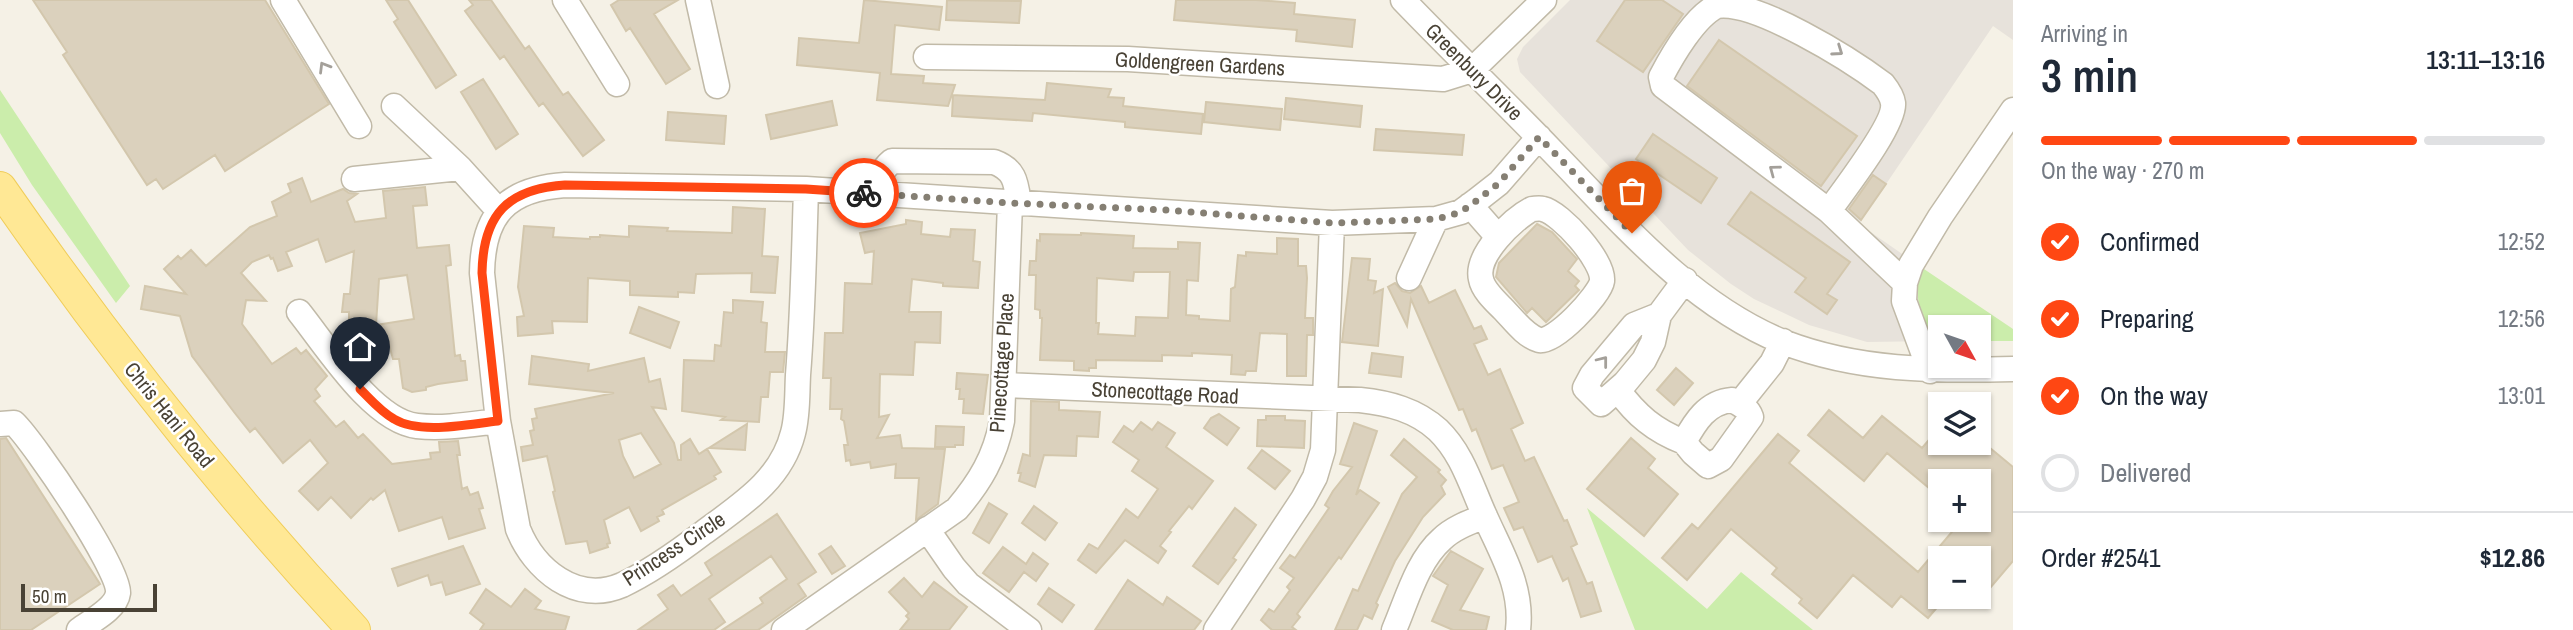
<!DOCTYPE html>
<html lang="en">
<head>
<meta charset="utf-8">
<style>
	body { margin:0; font-family:"Archivo Narrow",sans-serif; background:#f2f2f3; color:#1f2937; height:100vh; display:flex; flex-direction:column; font-size:26px; white-space:nowrap }
	* { box-sizing:border-box; margin:0 }
	p { font-size:23px; color:#747a83 }
	.icon { flex:none; width:38px; height:38px; fill:none; stroke:currentColor; stroke-width:2; stroke-linecap:round; stroke-linejoin:round }
	.map { position:relative; flex:1; overflow:hidden }
	.side { display:flex; flex-direction:column; background:#fff; width:560px }
	.side>* { flex:none }
	.needle { width:46px; rotate:130deg }
	.controls { position:absolute; left:1928px; top:315px; display:grid; gap:14px }
	.controls a { display:grid; place-items:center; width:63px; height:63px; border-radius:0px; background:#fff; box-shadow:0 2px 5px #0004; font-size:35px }
	.scale { position:absolute; left:21px; bottom:18px; width:136px; box-sizing:border-box; padding-left:7px; border:4px solid #494235; border-top:0; font-size:19px; line-height:24px; white-space:nowrap; color:#494235; -webkit-text-stroke:5px #fff; paint-order:stroke }
	.pin { position:absolute; display:grid; place-items:center; width:60px; height:60px; color:#fff; margin:-72px -30px; border-radius:50% 50% 50% 0; rotate:-45deg; box-shadow:0 0 7px #0007 }
	.pin .icon { rotate:45deg }
	.courier { position:absolute; display:grid; place-items:center; width:70px; height:70px; margin:-35px; border:5px solid #ff4713; border-radius:50%; background:#fff; color:#222; box-shadow:0 2px 9px #0007 }
	.overview em { font-style:normal; font-weight:600 }
	.overview div { display:flex; flex-direction:column-reverse }
	.overview { display:flex; align-items:center; justify-content:space-between; height:119px; padding:0 28px }
	h1 { font-size:46px; font-weight:600; line-height:52px }
	.bar { display:grid; grid-template-columns:repeat(4,1fr); gap:10px 7px; align-content:center; height:84px; padding:0 28px }
	.bar i { height:9px; border-radius:5px; background:#e0e1e3 }
	.bar .current { background:#ff4713 }
	.bar p { grid-column:span 4 }
	.line { display:flex; align-items:center; gap:18px; padding:0 28px; border-top:2px solid #e0e1e3 }
	.line div { flex:1 }
	ol { padding:0 28px; list-style:none }
	li { display:flex; align-items:center; gap:21px; height:77px }
	li p { margin-inline-start:auto }
	li .icon { padding:7px; border-radius:50%; background:#ff4713; color:#fff; stroke-width:4 }
	li:last-child { color:#747a83 }
	li i { width:38px; height:38px; border:4px solid #e0e1e3; border-radius:50% }
	main { display:flex; flex:1; min-height:0 }
	.map>svg:first-child { display:block }
</style>
</head>
<body>
<main>
<div class="map">
<svg width="2013" height="630" viewBox="0 0 2013 630">
	<rect width="100%" height="100%" fill="#f5f1e6"/>
	<path fill="#e7e2db" d="M1570 0H2013V40L1993 26 1859 224 1921 267 1922 320 1937 341 1867 342 1809 325 1754 299 1731 284 1688 250 1520 72 1517 59 1523 47Z"/>
	<path fill="#cbedab" d="M0 90 130 286 116 303 32 185 0 133Z
		M1921 267 2013 329V341H1979V327H1941V341H1937C1918 318 1914 296 1921 267Z
		M1587 508 1707 609 1741 572 1813 630H1635Z"/>
	<path fill="#dbd1bd" stroke="#d3c7ad" stroke-width="2" fill-rule="evenodd" d="M33 0H265L329 104 225 171 215 155 163 189 156 179 147 185 63 55 67 52Z
		M386 0H408L456 75 436 88 394 22 398 19Z
		M469 0H491L525 49 529 46 563 95 568 92 604 140 583 156 543 103 539 106 504 56 500 59 465 11 473 5Z
		M619 0H678L654 14 690 69 666 84 630 28 626 31 611 5Z
		M864 0 942 7 939 30 895 25 891 74 924 76 923 83 955 85 948 106 877 100 880 73 797 65 799 38 859 43Z
		M947 0 1021 1 1019 23 946 20Z
		M1176 0H1256L1295 3 1294 14 1355 20 1352 47 1296 41 1297 30 1174 20Z
		M1625 0H1662L1683 14 1643 72 1597 41Z
		M1719 40 1857 136 1821 186 1687 86Z
		M483 79 518 134 496 149 461 92Z
		M1047 83 1111 89 1108 97 1124 98 1123 106 1203 114 1201 134 1125 127V122L1033 113 1032 121 952 116 953 95 1045 100Z
		M1286 98 1362 106 1360 127 1284 119Z
		M832 101 837 125 771 139 766 115Z
		M1206 102 1282 109 1280 130 1204 122Z
		M668 112 726 116 724 144 666 140Z
		M1376 129 1464 135 1462 155 1374 150Z
		M1653 134 1717 178 1701 203 1636 159Z
		M1873 175 1886 184 1861 220 1849 209Z
		M302 178 311 202 343 189 349 193 357 194 347 201 355 222 386 218 383 191 425 187 427 205 413 206 417 248 449 245 451 265 446 266 455 356 460 355 461 361H465L467 380 438 384 426 387V390L412 392 403 388 399 359H393L388 341 349 338V312H342L344 294H350L354 251 326 262 318 239 286 252 292 266 278 271 273 258 271 259 269 255 252 262 241 273 266 301 246 300 242 324 272 364 296 348 301 354 306 350 327 376 315 389 320 396 314 401 336 427 344 421 358 438 363 434 392 464 431 459 430 453 440 452 439 442 458 441 460 455H457L462 489 467 487 470 495 478 492 483 508 479 509 485 528 449 539 442 517 399 531 385 490 373 500 371 498 351 518 331 497 318 510 299 491 328 463 310 440 283 463 255 428 250 432 234 412 192 356 180 316 141 309 145 286 186 294 164 269 178 256 181 259 191 250 206 266 250 227 277 216 272 202 291 192 288 184ZM407 275 414 319 376 325 379 279Z
		M1751 192 1850 262 1827 294 1837 300 1827 314 1795 292 1806 278 1728 224Z
		M733 207 765 209 762 256 778 257 775 293 751 292 752 273 696 274 694 293 678 292V297L630 295V281L588 278 587 322 552 321 553 333 518 336 517 317 524 316 518 287 524 226 554 228 553 237 590 239V237H600V235L629 237V226L668 228 667 231 732 233Z
		M906 220 922 222 921 234 950 237 951 229 975 230 973 261 980 262 978 288 943 286V283L912 279 909 312H941L940 343 915 342 913 375 880 374 879 417 889 415 877 438 900 435 902 448 945 449 938 504 916 520 919 478H895L896 464 871 468 870 462 851 465 850 460 846 461 844 445H848L844 421 841 419 842 409H830L831 378H823L825 333H843L845 283 872 284 874 251 865 253 860 233 906 224Z
		M1537 224 1552 232 1577 259 1568 271 1579 281 1575 286 1579 290 1546 322 1532 308 1527 313 1496 277 1499 263Z
		M1081 233 1134 236 1133 248 1178 249V242L1200 243 1198 281 1187 280 1186 315 1199 316V319L1230 321 1231 289 1235 287 1238 255 1246 256V252L1277 254V238L1298 239V266H1306L1307 278 1305 318H1313V335H1307L1306 376H1287V334L1260 333 1256 371H1246L1245 375 1231 374 1232 355 1192 353V356L1162 355V361L1096 360V368H1089V371L1074 370V361L1040 360 1042 318H1040V310L1035 309 1036 275H1029L1030 261H1036L1037 240 1040 241V234L1081 235ZM1134 272H1170L1168 318 1136 317 1135 336 1098 334 1099 323H1096L1097 278 1133 281Z
		M1352 258 1370 259 1368 280 1376 281 1374 293 1383 289 1378 346 1342 342Z
		M1395 283 1402 291 1410 293 1421 286 1429 303 1455 290 1474 329 1481 326 1487 339 1474 344 1488 375 1500 369 1523 423 1511 429 1525 461 1534 457 1564 521 1567 520 1577 544 1571 547 1587 584 1592 582 1601 611 1581 617 1568 578 1563 581 1552 556 1538 562 1523 527 1514 530 1504 508 1519 502 1503 465 1492 469 1476 429 1472 431 1463 409 1459 410 1411 299 1407 326 1388 287Z
		M733 300 763 302 761 322 767 323 765 352H785L783 372H770L768 397H761L759 422 721 420 725 417 682 411 684 360 714 361 715 345 721 346 724 312 733 313Z
		M639 307 679 322 670 348 630 333Z
		M1372 353 1403 357 1401 377 1369 373Z
		M532 356 589 364 588 371 644 358 649 382 660 379 666 409 652 407 674 443 678 460H681V445L690 439 699 454 707 449 721 472 714 476 716 479 662 510 664 514 657 517 659 521 641 531 629 507 604 520 610 543 607 544 608 547 590 553 587 541 566 544 553 492 555 491 547 456 523 461 521 447 533 445 530 431 534 430 532 419 537 418 535 409 614 393 529 384ZM641 433 661 464 634 478 623 456 619 440Z
		M1676 368 1693 383 1674 405 1657 390Z
		M957 373 988 375 983 414 963 413 964 399H959L960 389H956Z
		M1031 401 1059 402V410L1100 412 1098 437 1077 436 1076 456 1044 455 1035 487 1019 481 1021 473H1018L1023 454 1030 456Z
		M1829 410 1863 438 1882 416 1922 448 1941 426V443H1984L2013 467V561L1979 601V558H1941V603L1928 618 1901 596 1892 607 1853 575 1817 618 1799 603 1802 599 1772 574 1777 568 1731 529 1687 580 1662 558 1692 524 1698 529 1778 434 1799 451 1789 463 1918 572 1962 520H1979V481H1941V498L1887 453 1864 481 1808 435Z
		M1219 414 1239 428 1227 445 1204 428 1211 418Z
		M1266 416H1285V420L1305 421 1304 448 1257 446 1258 420H1266Z
		M1141 422 1152 430 1158 422 1175 433 1166 447 1213 481 1192 509 1189 506 1169 531 1171 532 1160 546 1166 551 1158 563 1125 540 1096 573 1078 560 1089 544 1098 549 1126 509 1138 518 1158 489 1132 471 1139 460 1113 442 1124 426 1133 432Z
		M1354 423 1377 431 1356 495 1360 490 1379 503 1341 559 1339 557 1297 614 1300 617 1292 627 1296 630H1272L1261 620 1269 609 1274 612 1290 590 1287 587 1294 578 1280 568 1290 555 1295 558 1329 508 1325 505 1333 491 1352 467 1340 464Z
		M747 424 745 450 709 448Z
		M936 426 964 427 963 445H955V447H935Z
		M6 438 100 584 31 630H0V439Z
		M1631 438 1655 459 1648 468 1678 494 1644 536 1587 489Z
		M1404 439 1440 470 1438 472 1446 480 1441 486 1445 494 1423 517 1395 561 1376 603 1378 605 1372 619 1364 615 1357 630H1335L1353 589 1358 591 1402 494 1417 477 1391 455Z
		M1262 450 1290 471 1275 489 1248 468Z
		M989 503 1007 514 989 543 973 533Z
		M1034 506 1057 523 1045 540 1022 523Z
		M1235 508 1256 525 1233 558 1236 560 1218 584 1193 566Z
		M777 514 816 572 798 584 806 596 758 630H722L763 603 760 598 787 579 771 556 709 599 725 622 714 630H638L668 609 658 595 673 585 681 596 712 575 705 563Z
		M463 546 480 584 446 595 442 582 431 585 428 575 398 586 392 569Z
		M831 546 845 566 832 574 819 554Z
		M1003 547 1026 564 1033 553 1048 564 1036 581 1024 572 1009 592 983 573Z
		M1451 551 1483 569 1460 610 1489 617 1486 630H1453L1432 621 1448 585 1433 576Z
		M904 578 922 597 934 582 967 607 949 630H900L909 619 906 616 909 613 889 592Z
		M1128 580 1163 605 1167 597 1201 621 1194 630H1095Z
		M1049 588 1074 605 1062 622 1038 604Z
		M486 589 511 607 525 589 541 601 535 609 569 617 565 630H480L484 624 470 613Z"/>
	<g fill="none" stroke-linecap="round" stroke-linejoin="round">
		<g stroke="#c1baa8" stroke-width="27">
			<path id="minor" d="M283 0 359 126
				M565 0 617 84
				M698 0 717 86
				M1403 0C1452 51 1503 100 1552 151 1621 222 1690 304 1783 342 1858 371 1934 371 2013 369
				M926 57 1128 59 1443 79 1472 70 1544 0
				M394 106 460 168 498 210
				M354 179 460 168
				M806 189C804 251 803 313 798 375 797 393 798 415 793 433 781 481 739 506 703 533 678 552 650 572 622 585 576 605 534 569 518 529L498 421 482 273C483 215 506 189 565 185L806 189 1332 223 1436 219 1461 212 1476 201 1499 183 1539 137
				M877 194C878 180 881 170 892 161L994 162C1016 170 1016 184 1019 204
				M1470 205 1498 237
				M1532 209C1535 209 1539 208 1543 209 1561 213 1604 261 1602 281 1600 295 1554 344 1539 340 1525 336 1513 319 1503 309 1495 301 1483 290 1481 279 1475 255 1513 219 1532 209Z
				M1829 211C1842 192 1896 124 1893 103 1892 96 1887 89 1883 84 1851 60 1756 0 1717 6 1695 16 1672 56 1661 77L1663 86 1829 211 1905 283
				M1409 278 1436 219
				M299 312C327 347 373 421 417 426 444 429 472 424 498 421
				M1659 315 1634 325 1592 375 1585 388 1601 404 1625 383 1644 360 1653 342 1659 315 1685 280
				M1930 371 1904 301 1905 283 1911 265 1940 217 2013 110
				M1004 385 1360 400C1389 403 1416 410 1438 430 1462 453 1471 485 1484 514 1501 553 1523 586 1518 630
				M1618 390C1636 415 1655 431 1684 442
				M1732 400C1740 404 1748 408 1751 417L1721 459 1708 466 1693 453 1684 442C1695 422 1707 402 1732 400Z
				M1740 403 1772 363 1783 341
				M0 424 14 423C34 442 120 569 118 593 116 609 91 621 79 630
				M927 529 954 568 968 584 1029 630
				M784 630 957 509C980 482 995 457 1002 421L1010 203
				M1216 630 1303 499 1315 477 1323 450 1332 223
				M1394 630C1407 600 1417 561 1442 539 1453 528 1470 522 1485 516"/>
		</g>
		<g stroke="#f0cd59" stroke-width="34">
			<path id="major" d="M0 188C108 344 225 491 354 630"/>
		</g>
		<use href="#minor" stroke="#fff" stroke-width="24"/>
		<use href="#major" stroke="#ffe895" stroke-width="32"/>
	</g>
	<defs><path id="oneway-chevron" d="M-2-3.5L2.5 0L-2 3.5" fill="none" stroke-width="1.6" stroke-linecap="round" stroke-linejoin="round" transform="scale(1.75)"/></defs>
	<g stroke="#a4a09a">
		<use href="#oneway-chevron" transform="translate(1838 51) rotate(35)"/>
		<use href="#oneway-chevron" transform="translate(324 67) rotate(-121)"/>
		<use href="#oneway-chevron" transform="translate(1774 170) rotate(-143)"/>
		<use href="#oneway-chevron" transform="translate(1603 361) rotate(-52)"/>
	</g>
	<g fill="none" stroke-linecap="round" stroke-linejoin="round">
		<path stroke="#857f73" stroke-width="7" stroke-dasharray="0 12.6" d="M864 193 1010 203 1165 210 1332 223 1437 219 1461 212 1476 201 1499 183 1539 137 1632 233"/>
		<path stroke="#ff4713" stroke-width="9" d="M360 389C371 400 381 412 394 419 420 435 469 424 498 421L482 273C483 215 507 189 565 185L806 189 864 193"/>
	</g>
	<g text-anchor="middle" stroke-width="5" stroke-linejoin="round" paint-order="stroke">
		<g font-size="21" fill="#494235" stroke="#fff">
			<text transform="translate(1200 64) rotate(3)" y="7">Goldengreen Gardens</text>
			<text transform="translate(1474 72) rotate(45)" y="7">Greenbury Drive</text>
			<text transform="translate(1002 363) rotate(-86)" y="7">Pinecottage Place</text>
			<text transform="translate(1165 393) rotate(3)" y="7">Stonecottage Road</text>
			<text transform="translate(169 415) rotate(51)" y="7">Chris Hani Road</text>
			<text transform="translate(674 549) rotate(-33)" y="7">Princess Circle</text>
		</g>
	</g>
</svg>
<div class="controls">
<a><svg class="needle" viewBox="-14 -14 28 28"><path d="M0-13l5 13h-10z" fill="#e53935"/><path d="M0 13l5-13h-10z" fill="#747a83"/></svg></a>
<a><svg class="icon" aria-label="layers" viewBox="0 0 24 24"><path d="M12 4l9 5-9 5-9-5zM3 14l9 5 9-5"/></svg></a>
<a>+</a>
<a>−</a>
</div>
<div class="scale">50 m</div>
<div class="pin" style="left:1632px;top:233px;background:#ea580c"><svg class="icon" aria-label="bag" viewBox="0 0 24 24"><path d="M5 8h14l-1 12H6zM9 8a3 3 0 0 1 6 0"/></svg></div>
<div class="pin" style="left:360px;top:389px;background:#1f2937"><svg class="icon" aria-label="home" viewBox="0 0 24 24"><path d="M3 11l9-7 9 7M6 9v11h12V9"/></svg></div>
<div class="courier" style="left:864px;top:193px"><svg class="icon" aria-label="bike" viewBox="0 0 24 24"><circle cx="6" cy="16" r="4"/><circle cx="18" cy="16" r="4"/><path d="M6 16l4-8h5l3 8M10 8l3 8H6M13 5h3"/></svg></div>
</div>
<section class="side">
<div class="overview"><div><h1>3 min</h1><p>Arriving in</p></div><em>13:11–13:16</em></div>
<div class="bar"><i class="current"></i><i class="current"></i><i class="current"></i><i></i><p>On the way · 270 m</p></div>
<ol>
<li><svg class="icon" aria-label="check" viewBox="0 0 24 24"><path d="M5 12l5 5 9-10"/></svg>Confirmed<p>12:52</p></li>
<li><svg class="icon" aria-label="check" viewBox="0 0 24 24"><path d="M5 12l5 5 9-10"/></svg>Preparing<p>12:56</p></li>
<li><svg class="icon" aria-label="check" viewBox="0 0 24 24"><path d="M5 12l5 5 9-10"/></svg>On the way<p>13:01</p></li>
<li><i></i>Delivered</li>
</ol>
<div class="line" style="height:91px"><div>Order #2541</div><b>$12.86</b></div>
</section>
</main>
</body>
</html>
